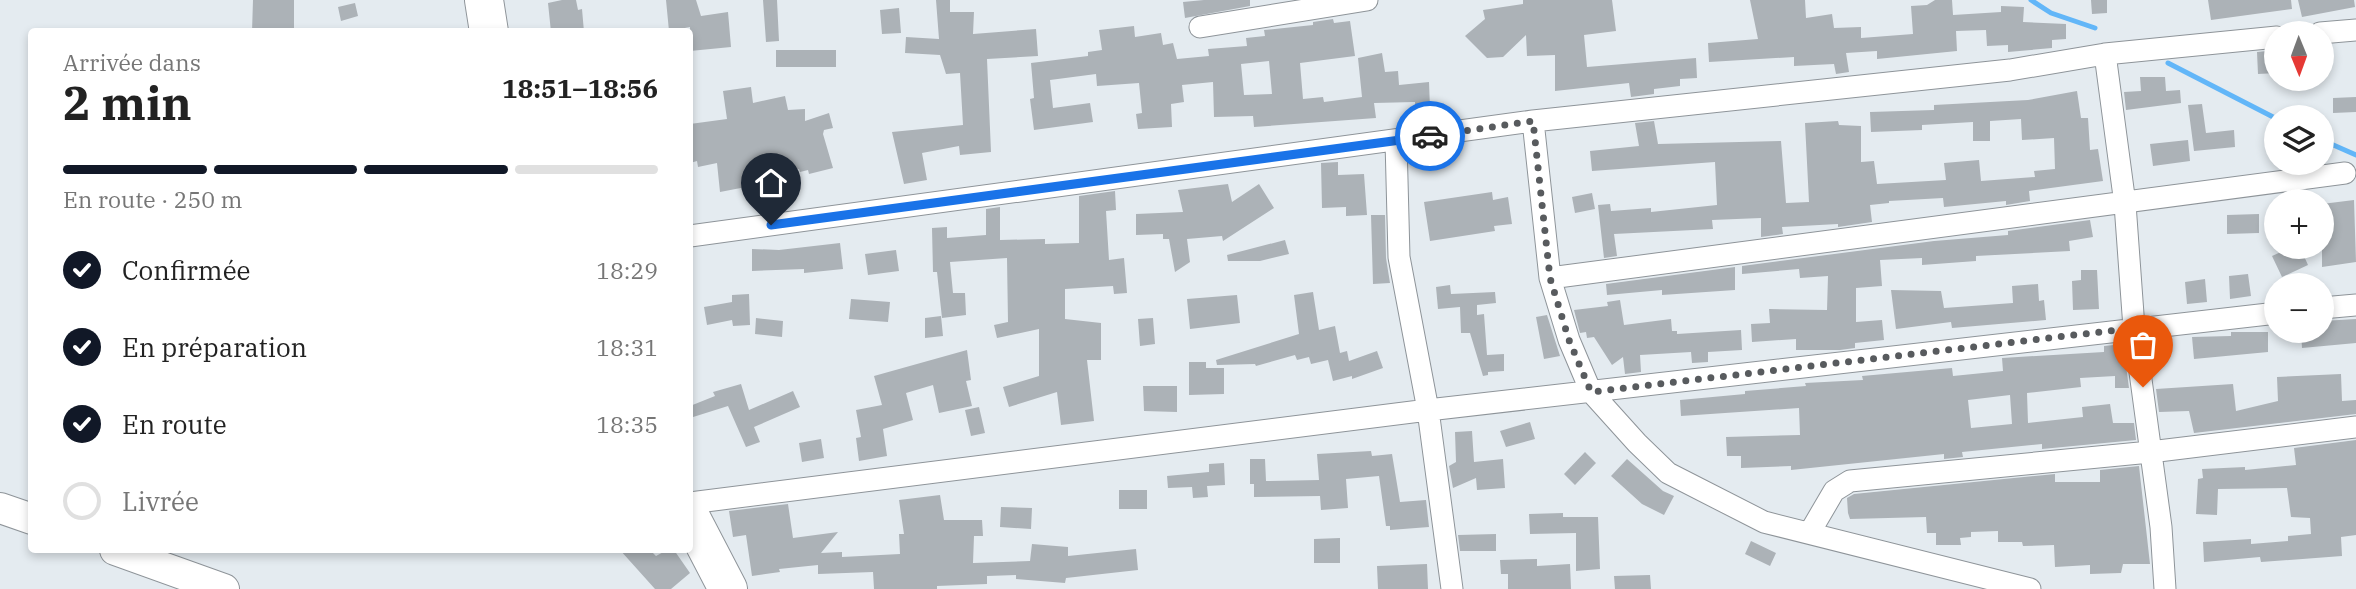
<!DOCTYPE html>
<html lang="fr">
<head>
<meta charset="utf-8">
<style>
	body { margin:0; font-family:"IBM Plex Serif",serif; background:#f2f2f2; color:#222; height:100vh; display:flex; flex-direction:column; font-size:26px; white-space:nowrap }
	* { box-sizing:border-box; margin:0 }
	p { font-size:23px; color:#767676 }
	.icon { flex:none; width:38px; height:38px; fill:none; stroke:currentColor; stroke-width:2; stroke-linecap:round; stroke-linejoin:round }
	.map { position:relative; flex:1; overflow:hidden }
	.drawer { position:absolute; left:28px; top:28px; width:665px; height:525px; display:flex; flex-direction:column; background:#fff; border-radius:7px; box-shadow:0 4px 10px #0003 }
	.drawer>* { flex:none }
	.needle { width:46px; rotate:179deg }
	.controls { position:absolute; left:2264px; top:21px; display:grid; gap:14px }
	.controls a { display:grid; place-items:center; width:70px; height:70px; border-radius:50%; background:#fff; box-shadow:0 4px 10px #0003; font-size:35px }
	.pin { position:absolute; display:grid; place-items:center; width:60px; height:60px; color:#fff; margin:-72px -30px; border-radius:50% 50% 50% 0; rotate:-45deg; box-shadow:0 0 7px #0007 }
	.pin .icon { rotate:45deg }
	.courier { position:absolute; display:grid; place-items:center; width:70px; height:70px; margin:-35px; border:5px solid #1a73e8; border-radius:50%; background:#fff; color:#222; box-shadow:0 2px 9px #0007 }
	.summary em { font-style:normal; font-weight:700 }
	.summary div { display:flex; flex-direction:column-reverse }
	.summary { display:flex; align-items:center; justify-content:space-between; height:119px; padding:0 35px }
	h1 { font-size:46px; font-weight:700; line-height:52px }
	.bar { display:grid; grid-template-columns:repeat(4,1fr); gap:10px 7px; align-content:center; height:84px; padding:0 35px }
	.bar i { height:9px; border-radius:5px; background:#e0e0e0 }
	.bar .active { background:#111827 }
	.bar p { grid-column:span 4 }
	ol { padding:0 35px; list-style:none }
	li { display:flex; align-items:center; gap:21px; height:77px }
	li p { margin-inline-start:auto }
	li .icon { padding:7px; border-radius:50%; background:#111827; color:#fff; stroke-width:4 }
	li:last-child { color:#767676 }
	li i { width:38px; height:38px; border:4px solid #e0e0e0; border-radius:50% }
	.map>svg:first-child { display:block }
</style>
</head>
<body>
<div class="map">
<svg width="2356" height="589" viewBox="0 0 2356 589">
	<rect width="100%" height="100%" fill="#e4ebf0"/>
	<g fill="none" stroke-linecap="round" stroke-linejoin="round">
		<path stroke="#62b6f8" stroke-width="5" d="M2031 0 2051 13 2095 28
			M2168 63 2277 119
			M2322 140 2356 155"/>
	</g>
	<path fill="#acb2b7" fill-rule="evenodd" d="M253 0H294V32H252Z
		M562 0H576L578 10 582 9 584 32H551L548 3Z
		M666 0H696L701 16 728 12 731 47 690 51V27L669 31Z
		M763 0H777L779 41 766 42Z
		M936 0H950V12H974L973 34 1036 29 1038 56 987 59 991 152 960 155 959 146 922 153 927 180 904 184 892 132 963 125 960 73 946 74 940 55 905 53 906 37 939 39Z
		M1204 0H1250V6L1185 18 1183 2Z
		M1523 0H1612L1616 31 1584 35 1587 67 1696 58 1697 78 1680 79V86L1654 89V94L1631 97 1629 83 1555 91V55L1527 56 1526 35 1503 57 1487 58 1465 36 1485 19 1483 10 1523 4Z
		M1750 0H1805L1806 18 1832 14 1834 28 1861 27V38L1913 34 1911 6 1927 5 1935 0H1952L1953 15 2001 12V6L2024 7 2023 22 2066 24V39L2052 40V48L2008 52V45L1987 46 1986 30 1956 31 1957 51 1877 59V51L1846 53 1849 72 1836 74 1834 64 1794 66V57L1709 62 1708 43 1758 39Z
		M2091 0H2107V13L2092 14Z
		M2208 0H2291L2292 9 2211 20Z
		M2298 0H2354L2355 7 2302 17Z
		M355 3 358 16 341 21 338 7Z
		M899 8 901 33 882 34 880 10Z
		M1333 19 1334 23 1350 21 1355 56 1300 63 1303 99 1323 97 1324 102 1362 97 1358 58 1382 53 1385 72 1398 71 1399 85 1429 82 1430 108 1415 109V102L1374 103 1376 118 1254 127 1253 116 1214 117 1213 82 1182 85 1184 102 1171 104 1172 127 1138 129 1136 114 1142 113 1139 83 1097 86 1096 74 1050 80 1053 108 1090 103 1093 122 1034 130 1030 99 1034 98 1031 63 1088 56V52L1102 50 1099 30 1134 26 1135 37 1161 33 1163 45 1173 43 1177 59 1209 56 1208 49 1247 46 1246 38 1265 36 1264 30 1313 25V22ZM1269 61 1272 94 1244 95 1241 64Z
		M776 50H836V67H776Z
		M2277 50V73L2258 74 2257 52Z
		M2140 77H2165L2166 91 2180 90 2181 103 2126 110 2124 92 2141 91Z
		M751 87 753 103 785 96 788 110 805 109V121L829 113 833 128 824 130 823 134 833 168 809 174 808 170 800 172 799 169 764 175 766 183 720 192 717 163 698 167 697 161 690 163V124L727 119 723 91Z
		M2077 91 2081 118H2088L2090 150 2098 149 2103 181 2029 191 2030 201 2006 205V201L1944 207 1943 198 1889 201V203L1870 205 1872 222 1838 227V224L1782 227 1783 234 1761 237V218L1712 220 1713 229 1614 234 1617 256 1604 258 1598 205 1610 204 1611 211 1651 208V212L1717 205 1715 162 1592 171 1590 151 1639 146 1635 123 1654 121 1658 144 1781 141 1786 203 1809 202 1805 123 1838 121 1839 125 1861 126V162L1874 161 1877 184 1946 180 1944 163 1979 160 1981 181 2035 177 2034 171 2055 169 2054 138 2022 140 2021 119 1990 121V141H1973V122L1922 125V130L1871 132 1870 112 1934 110V105L2028 100Z
		M2356 97V112L2333 113V98Z
		M2202 104 2206 133 2234 130 2235 147 2194 151 2188 105Z
		M2188 140 2190 161 2153 166 2150 144Z
		M1338 162V175L1364 174 1367 215 1346 216V207L1322 208 1321 163Z
		M1228 184 1232 202 1259 184 1274 208 1223 241 1222 236 1187 239 1190 262 1175 272 1169 239H1163V234L1136 235V214L1183 212 1178 190Z
		M1115 191 1116 210 1106 211 1109 260 1124 258 1127 293 1114 294 1113 286 1065 289V319L1101 323V360H1087L1094 421 1061 425 1057 392 1009 407 1003 387 1039 376V329L997 338 994 325 1008 322 1007 258 950 262 953 293H965L966 315 942 318 937 272H933L932 228 947 227V238L986 235V209L1000 207V240L1045 239V244L1079 243V196Z
		M1492 192 1493 200 1508 197 1512 224 1494 226 1495 231 1430 241 1424 202Z
		M1592 193 1595 209 1575 213 1572 197Z
		M2354 200 2356 262 2322 267V234L2330 230H2322V204Z
		M2259 214V233L2227 234V215Z
		M1371 215H1385L1386 258 1390 283 1373 284Z
		M2090 220 2093 237 2069 241 2070 251 1976 256V261L1922 265V258L1880 260 1882 286 1856 288V322L1882 320 1884 340 1855 343V348L1840 350H1796V339L1752 342 1751 324 1770 323 1769 309 1827 310 1828 276 1800 278 1799 269 1742 274V266L1934 241 2008 235V231Z
		M1285 240 1289 254 1260 261H1228L1227 255Z
		M840 243 843 269 804 273V269L752 271V249L779 250Z
		M2292 247H2300L2308 265 2282 277 2272 256Z
		M896 250 899 271 868 275 865 254Z
		M1735 267V290L1662 295V290L1607 295 1606 284Z
		M2081 270H2097L2099 309 2073 310 2072 281 2081 280Z
		M2248 274 2251 296 2230 299 2229 276Z
		M2205 279 2207 302 2187 304 2185 282Z
		M2038 284 2039 301 2044 300 2046 320 1952 328 1951 322 1896 329 1891 290 1941 291 1944 308 2013 303 2012 286Z
		M1450 285 1451 294 1495 292 1496 303 1477 305V315L1484 314 1487 355 1504 354V371L1488 372V375L1483 376 1470 333H1461L1460 307 1438 309 1436 287Z
		M1313 292 1319 330 1335 326 1340 353 1347 351 1349 361 1377 351 1383 368 1352 379V376L1333 381 1328 360 1311 364 1309 357 1297 360 1295 355 1256 366 1255 364 1217 365 1216 360 1299 334 1294 295Z
		M749 294 750 325 733 326 732 320 707 325 704 307 732 302V295Z
		M1237 295 1240 323 1190 329 1187 299Z
		M851 299 890 302 888 322 849 319Z
		M1620 300 1624 325 1671 319 1672 331H1677V334L1741 330 1742 350 1708 352V362L1692 363 1691 352 1640 355 1641 372 1625 374 1623 357 1612 365 1594 337 1587 338 1586 332 1580 333 1574 310 1608 306 1607 302Z
		M1547 315 1560 356 1544 359 1536 317Z
		M941 316 943 336 925 338V318Z
		M756 318 783 321 782 337 755 334Z
		M1153 318 1155 344 1140 346 1138 319Z
		M2356 319V343L2302 348 2301 331H2322V321Z
		M2231 332H2268V352L2194 359 2192 337 2231 336Z
		M2123 344 2129 388H2115V376L2080 378 2081 387 2027 393 2028 423 2083 417 2082 407 2110 404 2113 423H2134L2136 440 2042 449V444L1962 452 1963 457 1944 459V454L1791 470V466L1741 468V456H1727L1726 437 1800 435 1799 408 1681 416 1680 400 1745 394V391L1806 386 1805 383 1863 380 1862 376 1952 368 1953 376 2003 371 2002 358 2104 352V346ZM2010 395 2012 424 1971 428 1968 400Z
		M967 350 971 380 966 381 972 406 939 413 933 385 906 393 913 420 883 429 887 456 859 461 856 438 861 437 856 410 882 405 874 376Z
		M1189 362H1206V368H1224V394L1189 395Z
		M2341 374 2342 401 2356 400V414L2194 433 2189 411 2159 412 2156 389 2233 384 2236 411 2278 401 2277 377Z
		M741 384 749 410 793 391 800 407 754 427 760 442 746 447 728 406 690 418V406L715 396 713 392Z
		M1143 386H1177V412L1144 411Z
		M979 407 985 433 971 436 965 410Z
		M1530 422 1535 439 1506 447 1500 431Z
		M1472 431 1474 462 1503 459 1505 488 1477 490 1476 478 1453 488 1449 466 1456 462 1455 432Z
		M821 439 824 458 802 462 799 443Z
		M2356 440V535L2341 537 2342 556 2261 562 2260 557 2204 562 2203 542 2251 539V544L2288 541V536L2311 534 2310 518 2291 517 2287 488 2218 489 2217 515 2196 514 2198 479 2203 478 2202 469 2245 467V470L2296 465 2294 448Z
		M1371 451 1372 456 1392 454 1400 502 1426 500 1429 527 1390 530V526H1386L1379 476 1346 479 1348 508 1321 510 1320 496 1254 497V484H1250V459H1265L1266 481 1319 480 1317 454Z
		M1585 452 1596 463 1575 485 1564 474Z
		M1627 459 1663 491 1674 496 1664 515 1642 504 1611 476Z
		M1224 463 1225 485 1207 486 1208 497 1193 498 1192 487 1168 488 1167 476 1209 472V464Z
		M2139 466 2150 564H2123L2121 573 2090 574V565L2055 567 2054 545 2023 546 2022 542H1998V531L1971 532V537L1960 538 1961 545H1936V533H1927L1926 517 1850 519 1848 513 1847 498 1854 494 2055 474V482H2100V470Z
		M1119 490H1147V509H1119Z
		M940 495 944 520H982L983 536H974L973 563 1030 561 1032 544 1068 547V556L1136 549 1138 570 1066 578 1065 583 1016 579V575L987 576V584L937 586V589H874L873 572 818 574V565L779 569 780 572 752 576 746 535 733 537 729 511 788 504 793 538 838 532 821 553 842 552V557L900 554 899 534H904L899 500Z
		M1001 507 1032 508 1031 529 1000 527Z
		M1563 513V517H1598L1600 569 1576 571V533L1530 534 1529 514Z
		M1496 534V551H1460L1458 535Z
		M1340 538V563H1314V539Z
		M1751 541 1776 553 1770 566 1745 554Z
		M620 550H650L656 556 667 550H674L690 573 671 589H655Z
		M1537 559V566L1570 564 1571 589H1508V574H1501L1500 560Z
		M1427 564 1428 589H1378L1377 566Z
		M1650 575 1651 589H1615L1614 576Z"/>
	<g fill="none" stroke-linecap="round" stroke-linejoin="round">
		<g stroke="#8e9499" stroke-width="23">
			<path id="street" d="M1200 27 1367 0
				M2320 33 2356 30
				M2105 54 2125 204 2134 328 2161 527 2165 589
				M1533 121 1550 278 1569 340 1591 392 1637 443 1668 473 1764 522 2030 589
				M1396 141 1399 257 1428 410 1452 589
				M690 236 1533 121 2010 70 2105 54 2277 37
				M1550 278 2345 173
				M2322 308 2356 305
				M690 503 1428 410 2277 313
				M1810 532 1834 491 1850 481 2150 452 2356 427"/>
		</g>
		<g stroke="#8e9499" stroke-width="32">
			<path id="secondary" d="M0 508 32 519
				M115 550 224 589"/>
		</g>
		<g stroke="#8e9499" stroke-width="40">
			<path id="highway" d="M484 0 489 32
				M690 516 728 589"/>
		</g>
		<use href="#street" stroke="#fff" stroke-width="21"/>
		<use href="#secondary" stroke="#fff" stroke-width="30"/>
		<use href="#highway" stroke="#fff" stroke-width="38"/>
	</g>
	<g fill="none" stroke-linecap="round" stroke-linejoin="round">
		<path stroke="#585b5e" stroke-width="7" stroke-dasharray="0 12.6" d="M1430 136 1533 121 1550 278 1569 340 1591 392 2134 328 2143 387"/>
		<path stroke="#1a73e8" stroke-width="9" d="M771 225 1430 136"/>
	</g>
</svg>
<div class="controls">
<a><svg class="needle" viewBox="-14 -14 28 28"><path d="M0-13l5 13h-10z" fill="#e53935"/><path d="M0 13l5-13h-10z" fill="#767676"/></svg></a>
<a><svg class="icon" aria-label="layers" viewBox="0 0 24 24"><path d="M12 4l9 5-9 5-9-5zM3 14l9 5 9-5"/></svg></a>
<a>+</a>
<a>−</a>
</div>
<div class="pin" style="left:2143px;top:387px;background:#ea580c"><svg class="icon" aria-label="bag" viewBox="0 0 24 24"><path d="M5 8h14l-1 12H6zM9 8a3 3 0 0 1 6 0"/></svg></div>
<div class="pin" style="left:771px;top:225px;background:#1f2937"><svg class="icon" aria-label="home" viewBox="0 0 24 24"><path d="M3 11l9-7 9 7M6 9v11h12V9"/></svg></div>
<div class="courier" style="left:1430px;top:136px"><svg class="icon" aria-label="car" viewBox="0 0 24 24"><path d="M5 17H2v-5l4-1 3-4h7l3 4 3 1v5h-3M9 17h6M6 11h13"/><circle cx="7" cy="17" r="2"/><circle cx="17" cy="17" r="2"/></svg></div>
<section class="drawer">
<div class="summary"><div><h1>2 min</h1><p>Arrivée dans</p></div><em>18:51–18:56</em></div>
<div class="bar"><i class="active"></i><i class="active"></i><i class="active"></i><i></i><p>En route · 250 m</p></div>
<ol>
<li><svg class="icon" aria-label="check" viewBox="0 0 24 24"><path d="M5 12l5 5 9-10"/></svg>Confirmée<p>18:29</p></li>
<li><svg class="icon" aria-label="check" viewBox="0 0 24 24"><path d="M5 12l5 5 9-10"/></svg>En préparation<p>18:31</p></li>
<li><svg class="icon" aria-label="check" viewBox="0 0 24 24"><path d="M5 12l5 5 9-10"/></svg>En route<p>18:35</p></li>
<li><i></i>Livrée</li>
</ol>
</section>
</div>
</body>
</html>
